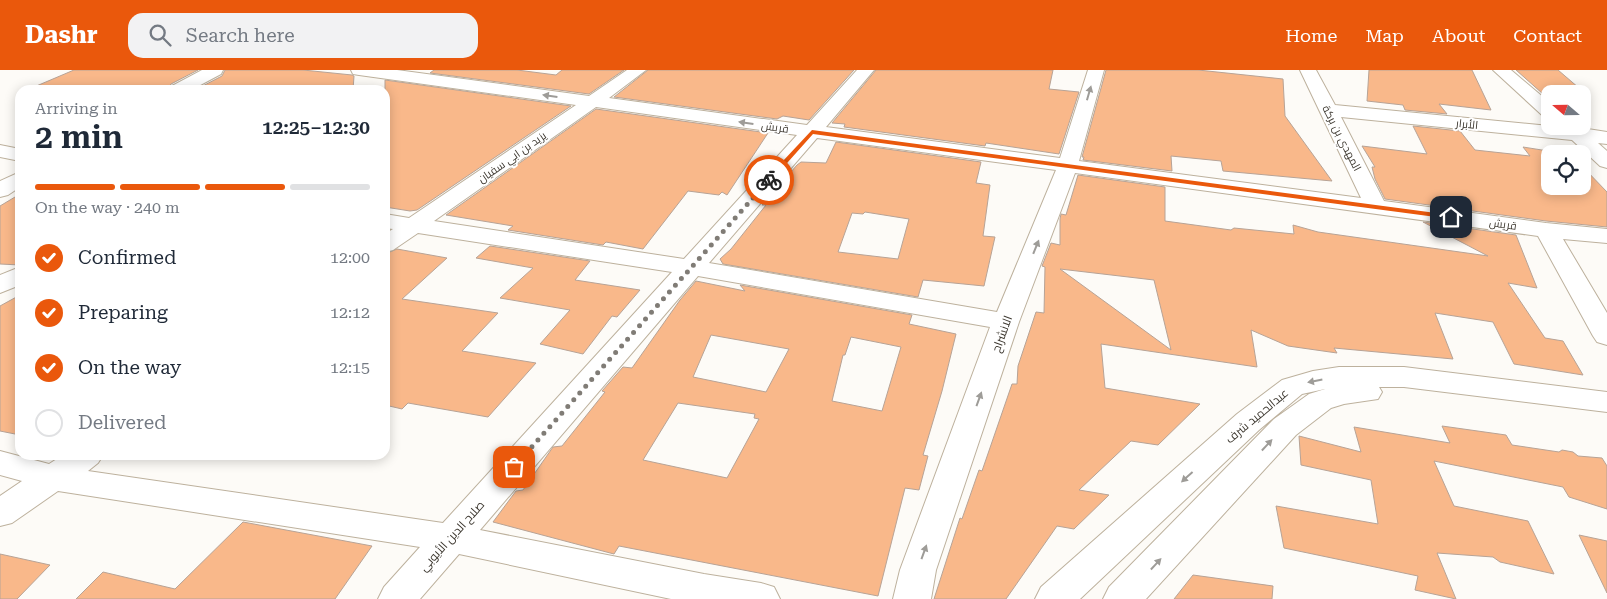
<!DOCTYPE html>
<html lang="en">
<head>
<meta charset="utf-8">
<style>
	body { margin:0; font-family:"Roboto Serif",Cairo,serif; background:#f2f2f3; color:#1f2937; height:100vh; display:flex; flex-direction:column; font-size:19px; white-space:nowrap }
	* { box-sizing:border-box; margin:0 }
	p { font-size:16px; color:#747a83 }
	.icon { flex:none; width:28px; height:28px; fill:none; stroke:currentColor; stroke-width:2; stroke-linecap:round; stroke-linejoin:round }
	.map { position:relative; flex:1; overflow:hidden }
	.drawer { position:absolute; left:15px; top:15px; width:375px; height:375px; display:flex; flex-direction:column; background:#fff; border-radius:15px; box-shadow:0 2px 12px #0003 }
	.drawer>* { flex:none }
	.needle { width:32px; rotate:290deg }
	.fabs { position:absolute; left:1541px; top:15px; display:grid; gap:10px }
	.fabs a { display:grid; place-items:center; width:50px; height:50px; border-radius:10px; background:#fff; box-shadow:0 2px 12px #0003; font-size:25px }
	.pin { position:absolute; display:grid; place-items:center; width:42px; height:42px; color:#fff; margin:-21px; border-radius:10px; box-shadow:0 2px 8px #0006 }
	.courier { position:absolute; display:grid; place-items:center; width:50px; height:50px; margin:-25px; border:4px solid #ea580c; border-radius:50%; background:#fff; color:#222; box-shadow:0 1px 6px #0007 }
	.summary em { font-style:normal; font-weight:600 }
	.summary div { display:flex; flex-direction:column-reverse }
	.summary { display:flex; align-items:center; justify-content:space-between; height:85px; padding:0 20px }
	h1 { font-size:32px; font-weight:600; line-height:38px }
	.bar { display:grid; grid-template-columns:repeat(4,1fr); gap:8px 5px; align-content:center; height:60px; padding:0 20px }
	.bar i { height:6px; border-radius:4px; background:#e0e1e3 }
	.bar .on { background:#ea580c }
	.bar p { grid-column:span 4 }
	ol { padding:0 20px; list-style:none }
	li { display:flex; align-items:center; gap:15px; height:55px }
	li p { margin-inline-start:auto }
	li .icon { padding:5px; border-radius:50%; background:#ea580c; color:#fff; stroke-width:4 }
	li:last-child { color:#747a83 }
	li i { width:28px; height:28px; border:2px solid #e0e1e3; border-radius:50% }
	header { display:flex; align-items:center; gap:30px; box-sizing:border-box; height:70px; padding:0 25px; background:#ea580c; color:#fff }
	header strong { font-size:24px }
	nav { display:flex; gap:28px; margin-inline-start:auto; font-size:18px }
	.search { width:350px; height:45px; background:#f2f2f3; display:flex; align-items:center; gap:12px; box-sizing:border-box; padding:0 18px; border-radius:15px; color:#747a83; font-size:19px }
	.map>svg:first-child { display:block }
</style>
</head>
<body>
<header>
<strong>Dashr</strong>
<div class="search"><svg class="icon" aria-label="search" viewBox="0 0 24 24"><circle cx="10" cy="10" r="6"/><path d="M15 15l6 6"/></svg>Search here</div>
<nav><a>Home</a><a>Map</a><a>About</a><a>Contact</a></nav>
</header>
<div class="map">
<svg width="1607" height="529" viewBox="0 0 1607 529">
	<rect width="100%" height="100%" fill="#fdfbf7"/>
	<path fill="#f9b88a" stroke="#b7a396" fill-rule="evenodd" d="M74 0H198L171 14 167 20H27Z
		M225 0H303L352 5 354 6 353 20H195L222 6Z
		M434 0H517L556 5 562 0H624L589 24 430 3Z
		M648 0H854L809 50 783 46 777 49 614 27Z
		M876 0H1053L1049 19 1079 22 1059 84 986 73 985 76 844 57 845 54 832 53Z
		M1106 0H1198L1283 9 1285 46 1332 111 1223 101 1221 91 1171 86 1172 101 1083 90 1084 87H1082Z
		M1369 0H1472L1491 40 1439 34 1447 44 1405 40 1403 35 1367 31Z
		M1516 0H1558L1586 24H1543Z
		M385 10 571 36 417 140 410 141 385 137Z
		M596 39 768 63 727 125 722 122 719 125 688 121 643 179 606 172 603 175 508 160 513 156 446 145Z
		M1413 56 1460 61 1475 80 1530 86 1523 77 1567 84H1550V116H1582V96L1607 122V157L1546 151 1385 129 1375 109 1372 97H1375L1362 76 1427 84Z
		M836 72 981 92 976 113 990 115 983 166 995 167 984 216 923 210 918 227 723 194 720 189 731 179 766 135H762L797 95 801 92 826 93ZM865 142 909 149 898 189 838 182 852 143 863 144Z
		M1078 105 1165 117V151L1231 160 1234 158 1294 164 1293 155 1318 162 1488 186 1423 152 1516 165 1537 218 1508 213 1545 268 1563 271 1583 305 1514 294 1493 252 1435 243 1453 289 1334 278 1337 283 1288 276 1251 260 1257 297 1101 274 1105 318 1200 334 1158 375 1131 371 1079 420 1109 425 1074 459 1057 456 1006 529H934L960 448 962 449 979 400 982 401 1012 314H1017L1018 296 1036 242 1044 243 1045 197 1042 196 1051 173 1060 175V149L1061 144 1066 145ZM1060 199 1154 210 1171 280Z
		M20 124V195L0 194V136Z
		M490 176 590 191 575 210 640 220 617 247 612 246 583 284 540 274 570 240 500 228 533 198 476 188Z
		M397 179 447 188 402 229 498 243 462 281 536 293 488 347 408 333 402 339 385 335V184Z
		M696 211 745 221 740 215 912 245 909 254 956 264 942 321 923 385 928 386 919 420 905 418 878 526 619 476 614 484 493 452 516 421 523 420 553 377 562 376 605 322 602 321 623 297 632 298 680 230ZM711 265 789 279 766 322 693 307ZM851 267 901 277 882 341 832 331 843 285H845ZM678 333 755 344 754 348 759 349 727 408 643 390Z
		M20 225V365L0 361V236Z
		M1442 356 1506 365 1512 375 1559 382 1562 380 1573 382 1578 386 1602 388 1607 396V439L1569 427 1563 417 1434 391 1454 436 1528 451 1554 504 1500 492 1493 487 1437 483 1456 529 1415 520 1418 506 1284 478 1276 436 1378 454 1371 410 1301 395 1299 366 1361 382 1354 357 1450 373Z
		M243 452 372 476 335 529H76L103 502 175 519Z
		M1579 465 1607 471V523Z
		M0 484 50 495 17 529H0Z
		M1193 505 1273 516 1272 529H1174Z"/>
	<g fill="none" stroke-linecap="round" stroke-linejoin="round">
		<g stroke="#bdb19d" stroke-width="2">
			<path id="minor" d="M202 0H223L221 4 191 20H169L172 16Z
				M351 0H397L589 26 627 0H646L609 28 807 55 857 0H874L826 57 1060 88 1088 0H1104L1079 91 1361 128 1300 0H1316L1335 35 1570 58 1575 57 1607 62V74L1598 73 1607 81V98L1600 96 1572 70 1341 47 1384 131 1546 153 1607 159V173L1563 169 1607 243V275L1597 272 1593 266 1538 166 1075 103 1019 252 936 500 931 529H893L900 500 990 257 698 206 480 460 704 504 761 513 774 517 780 529H671L459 484 420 529H378L384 517 420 477 58 421 12 453 0 456V426L22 411 0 405V381L49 394 63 385H103L98 393 88 401 443 453 672 202 418 163 393 180 385 182V164L393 159 385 158V144L409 148 576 35 359 5 353 4ZM596 37 797 65 684 189 434 151ZM817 68 1056 100 997 242 709 193Z
				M1493 0H1511L1550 33V48L1543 46Z
				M0 75 20 79V91L0 87Z
				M20 102V117L8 125 0 127V111Z
				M20 197V215L0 223V205Z"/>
		</g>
		<g stroke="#bdb19d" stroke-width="2">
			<path id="major" d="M1339 297H1404L1607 322V342L1404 317H1379L1382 322 1378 329 1344 334 1331 338 1296 365 1146 529H1103L1109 517 1274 349 1309 324 1325 319 1302 324 1259 360 1080 529H1035L1041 517 1237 344 1282 310 1313 301Z"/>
		</g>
		<use href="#minor" fill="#fff" fill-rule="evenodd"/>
		<use href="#major" fill="#fff" fill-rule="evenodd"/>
	</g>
	<defs><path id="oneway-solid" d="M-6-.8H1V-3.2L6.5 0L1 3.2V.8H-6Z" transform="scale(1.25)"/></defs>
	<g fill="#9e9c98">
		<use href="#oneway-solid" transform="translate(1089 23) rotate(-74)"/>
		<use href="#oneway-solid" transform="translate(550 26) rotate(-172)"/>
		<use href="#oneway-solid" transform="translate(746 53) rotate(-172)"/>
		<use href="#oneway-solid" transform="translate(1036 177) rotate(-68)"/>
		<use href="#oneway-solid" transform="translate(1315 311) rotate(169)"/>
		<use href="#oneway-solid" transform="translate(979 329) rotate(-70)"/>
		<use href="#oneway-solid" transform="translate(1267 375) rotate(-47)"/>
		<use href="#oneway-solid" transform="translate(1187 407) rotate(138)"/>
		<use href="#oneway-solid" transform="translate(924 482) rotate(-70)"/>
		<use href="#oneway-solid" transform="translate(1156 494) rotate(-47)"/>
	</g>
	<path fill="#ea580c" d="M812 60 1451 145 1455 147 1451 149 813 64 771 111H767V108Z"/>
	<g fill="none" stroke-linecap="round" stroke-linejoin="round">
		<path stroke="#807c76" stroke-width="5" stroke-dasharray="0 9" d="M514 397 769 110"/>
	</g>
	<g text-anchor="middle" stroke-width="4" stroke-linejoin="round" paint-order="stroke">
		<g font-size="11" fill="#3d3830" stroke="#fff">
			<text transform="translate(1467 54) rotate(6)" y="4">الأبرار</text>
			<text transform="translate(775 57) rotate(8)" y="4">قريش</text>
			<text transform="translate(1342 68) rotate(63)" y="4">المهدي بن بركة</text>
			<text transform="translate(512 87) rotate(-35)" y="4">يزيد بن ابي سفيان</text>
			<text transform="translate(1503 154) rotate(8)" y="4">قريش</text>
		</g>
		<g font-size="12" fill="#3d3830" stroke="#fff">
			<text transform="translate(1002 264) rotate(-70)" y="4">الانشراح</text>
			<text transform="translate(1257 346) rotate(-40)" y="4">عبدالحميد شرف</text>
			<text transform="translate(452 466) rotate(-48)" y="4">صلاح الدين الأيوبي</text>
		</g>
	</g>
</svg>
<div class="fabs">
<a><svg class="needle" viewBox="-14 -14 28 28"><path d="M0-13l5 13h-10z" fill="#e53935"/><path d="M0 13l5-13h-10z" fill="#747a83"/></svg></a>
<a><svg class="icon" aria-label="locate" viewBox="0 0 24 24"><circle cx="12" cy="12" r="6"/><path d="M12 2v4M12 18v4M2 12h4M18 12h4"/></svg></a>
</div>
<div class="pin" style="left:514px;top:397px;background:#ea580c"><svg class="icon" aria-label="bag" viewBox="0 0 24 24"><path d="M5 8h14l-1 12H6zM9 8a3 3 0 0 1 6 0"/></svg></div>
<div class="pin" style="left:1451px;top:147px;background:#1f2937"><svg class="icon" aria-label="home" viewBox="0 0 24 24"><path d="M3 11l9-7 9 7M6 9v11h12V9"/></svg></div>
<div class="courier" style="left:769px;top:110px"><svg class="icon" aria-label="bike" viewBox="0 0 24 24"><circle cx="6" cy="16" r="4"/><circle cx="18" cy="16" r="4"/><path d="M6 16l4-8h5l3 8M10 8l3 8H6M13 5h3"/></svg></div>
<section class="drawer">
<div class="summary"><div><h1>2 min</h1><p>Arriving in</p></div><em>12:25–12:30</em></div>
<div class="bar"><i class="on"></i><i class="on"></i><i class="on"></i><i></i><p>On the way · 240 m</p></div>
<ol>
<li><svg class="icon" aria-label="check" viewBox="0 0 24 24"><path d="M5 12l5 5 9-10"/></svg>Confirmed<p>12:00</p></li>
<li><svg class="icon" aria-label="check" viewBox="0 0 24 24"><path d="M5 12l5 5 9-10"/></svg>Preparing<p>12:12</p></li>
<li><svg class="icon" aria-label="check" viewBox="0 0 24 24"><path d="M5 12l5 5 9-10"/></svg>On the way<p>12:15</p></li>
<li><i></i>Delivered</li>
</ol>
</section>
</div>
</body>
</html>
